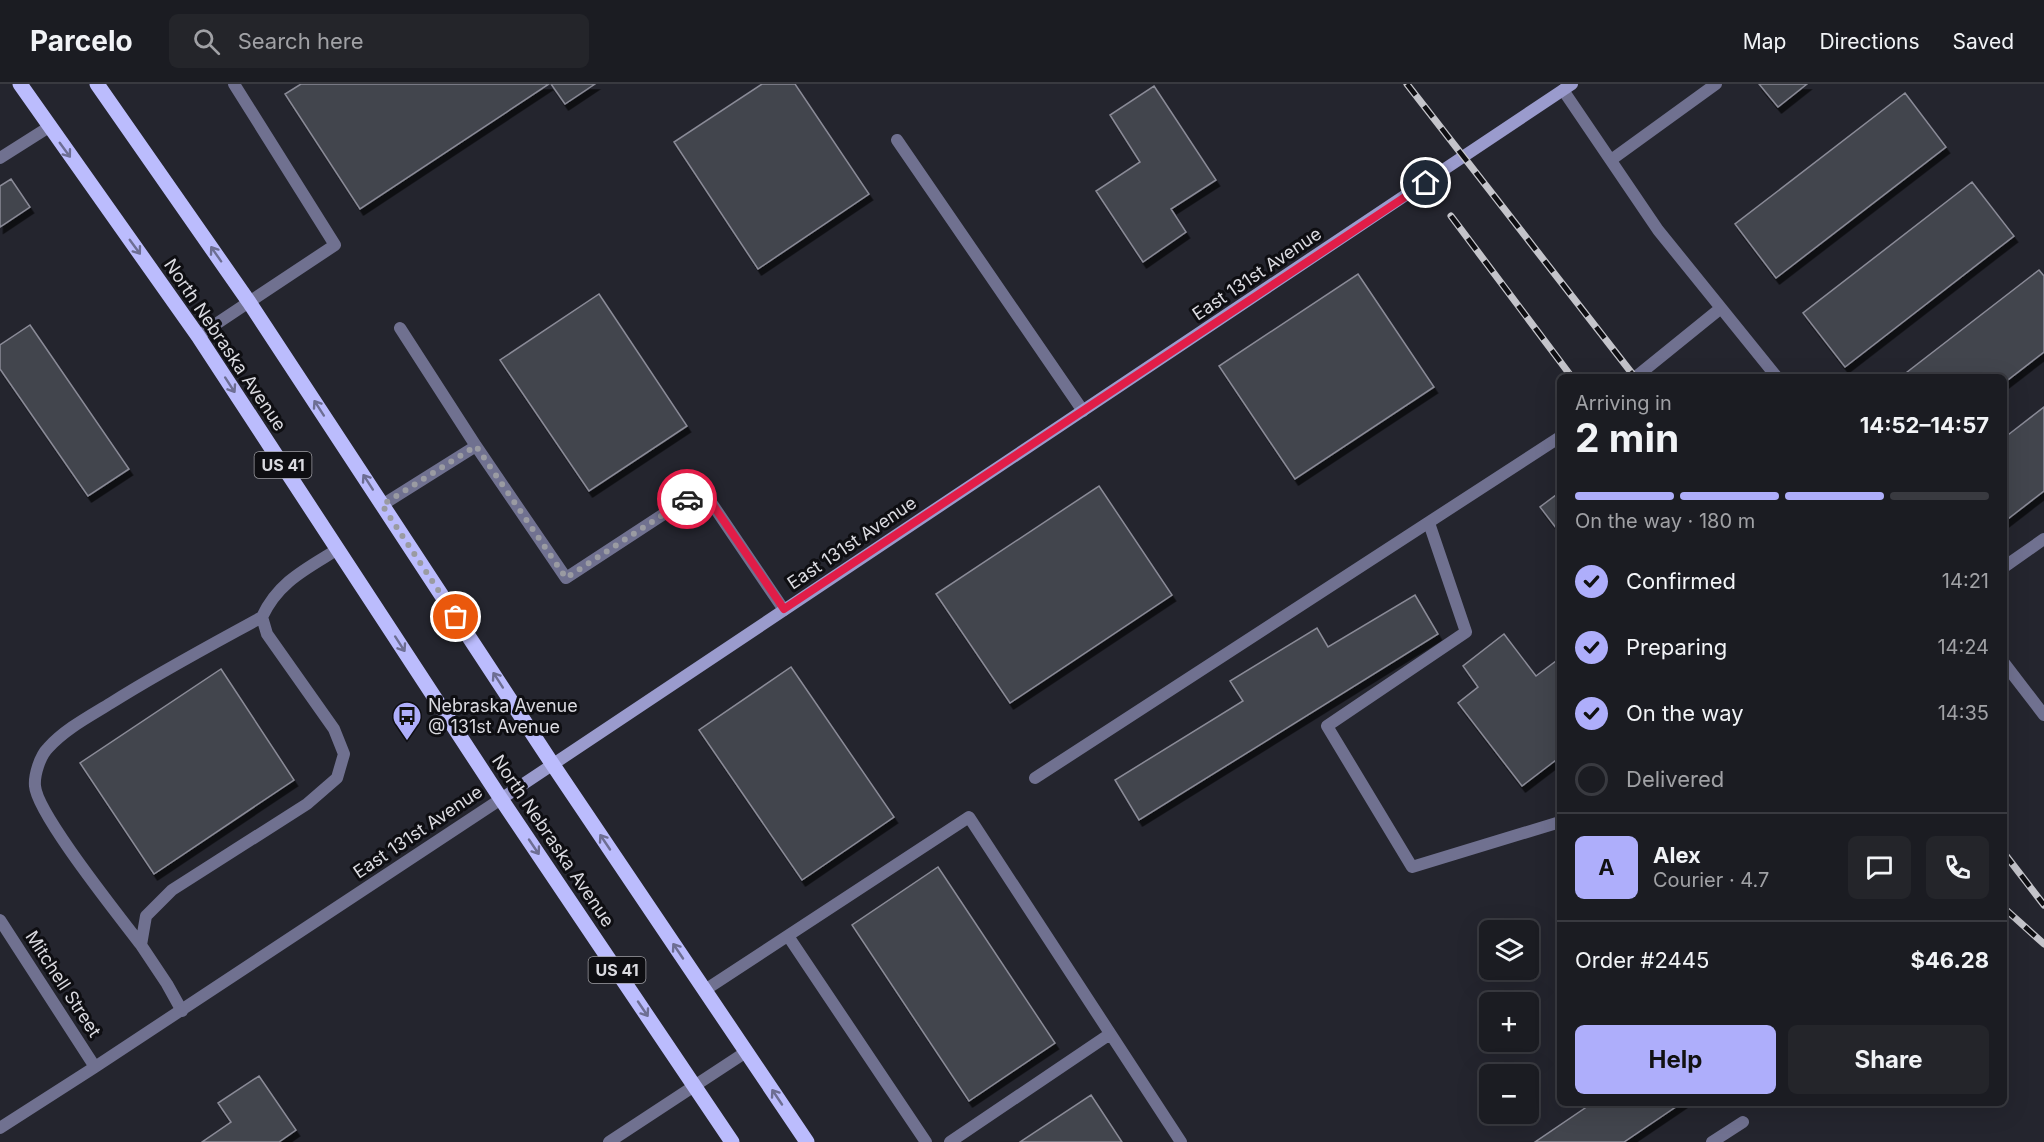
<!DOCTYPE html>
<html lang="en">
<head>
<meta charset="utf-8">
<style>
	body { margin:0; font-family:Inter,sans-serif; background:#24252a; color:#f1f3f6; height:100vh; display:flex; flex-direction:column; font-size:22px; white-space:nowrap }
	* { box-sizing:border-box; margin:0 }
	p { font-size:20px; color:#a0a1a5 }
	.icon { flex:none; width:33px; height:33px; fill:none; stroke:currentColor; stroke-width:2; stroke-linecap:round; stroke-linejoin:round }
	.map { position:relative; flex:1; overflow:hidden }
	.drawer { position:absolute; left:1557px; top:290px; width:450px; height:732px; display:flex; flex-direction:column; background:#1b1c22; border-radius:9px; box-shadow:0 6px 24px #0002,0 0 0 2px #393a40 }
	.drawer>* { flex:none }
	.controls { position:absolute; left:1479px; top:836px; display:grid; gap:12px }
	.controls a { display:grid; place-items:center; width:60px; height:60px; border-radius:9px; background:#1b1c22; box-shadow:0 6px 24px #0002,0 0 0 2px #393a40; font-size:30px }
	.pin { position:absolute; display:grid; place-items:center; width:51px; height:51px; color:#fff; margin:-26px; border:3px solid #fff; border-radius:50%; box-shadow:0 2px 6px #0007 }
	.courier { position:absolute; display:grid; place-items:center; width:60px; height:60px; margin:-30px; border:4px solid #e11d48; border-radius:50%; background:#fff; color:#222; box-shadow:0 2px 8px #0007 }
	.headline em { font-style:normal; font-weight:700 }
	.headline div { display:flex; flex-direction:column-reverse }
	.headline { display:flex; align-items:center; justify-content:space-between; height:102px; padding:0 18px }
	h1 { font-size:39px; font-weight:700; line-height:45px }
	.bar { display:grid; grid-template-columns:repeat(4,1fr); gap:9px 6px; align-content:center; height:72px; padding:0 18px }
	.bar i { height:8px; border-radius:4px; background:#393a40 }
	.bar .selected { background:#aeaefb }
	.bar p { grid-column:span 4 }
	.line { display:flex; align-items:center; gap:15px; padding:0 18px; border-top:2px solid #393a40 }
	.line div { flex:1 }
	.round { display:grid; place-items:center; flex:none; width:63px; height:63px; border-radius:9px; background:#24252a }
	ol { padding:0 18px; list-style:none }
	li { display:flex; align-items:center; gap:18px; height:66px }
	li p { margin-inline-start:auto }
	li .icon { padding:6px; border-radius:50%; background:#aeaefb; color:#111; stroke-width:4 }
	li:last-child { color:#a0a1a5 }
	li i { width:33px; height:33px; border:3px solid #393a40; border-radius:50% }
	.primary-button { display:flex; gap:12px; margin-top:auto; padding:12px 18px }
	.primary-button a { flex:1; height:69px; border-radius:9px; background:#aeaefb; color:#111; font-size:24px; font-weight:700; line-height:69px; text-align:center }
	.primary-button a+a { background:#24252a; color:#f1f3f6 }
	header { display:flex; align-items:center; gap:36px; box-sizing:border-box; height:84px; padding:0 30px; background:#1b1c22; border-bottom:2px solid #393a40 }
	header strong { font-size:28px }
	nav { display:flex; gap:33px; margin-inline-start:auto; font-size:21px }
	.search { width:420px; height:54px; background:#24252a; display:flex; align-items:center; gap:15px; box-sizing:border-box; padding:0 21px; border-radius:9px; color:#a0a1a5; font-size:22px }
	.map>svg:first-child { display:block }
</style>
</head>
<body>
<header>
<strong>Parcelo</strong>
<div class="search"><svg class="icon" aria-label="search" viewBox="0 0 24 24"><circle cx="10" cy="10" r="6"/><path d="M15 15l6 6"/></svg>Search here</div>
<nav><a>Map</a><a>Directions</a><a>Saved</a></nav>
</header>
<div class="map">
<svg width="2044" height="1058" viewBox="0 0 2044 1058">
	<defs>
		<filter id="shadow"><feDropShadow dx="3.5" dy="6" stdDeviation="0" flood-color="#0009"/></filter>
	</defs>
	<rect width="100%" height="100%" fill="#24252e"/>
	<path fill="#43444e" stroke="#8a8b97" stroke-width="1.5" filter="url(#shadow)" d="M301 0H549L360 125 285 10Z
		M551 0H595L565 20Z
		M762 0H795L869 110 758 185 674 58Z
		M1759 0H1807L1778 23Z
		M1154 2 1216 96 1171 125 1186 148 1143 178 1096 107 1140 78 1110 31Z
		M1905 9 1946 63 1776 194 1735 140Z
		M11 95 30 123 0 143V102Z
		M1972 98 2014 152 1845 283 1803 229Z
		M2039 186 2044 192V268L2004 299V292H1902Z
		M1358 190 1434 303 1295 395 1219 282Z
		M599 210 687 342 589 407 500 276Z
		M30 241 129 385 88 412 0 285V261Z
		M2044 323V407L2004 438V354Z
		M1099 402 1172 511 1010 619 936 510Z
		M1560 408V449L1540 423Z
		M1415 511 1438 550 1139 736 1115 696 1243 617 1230 597 1317 544 1328 563Z
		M1504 550 1536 592 1560 574V673L1522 702 1458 619 1478 603 1463 582Z
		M791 583 894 733 802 796 699 646Z
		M221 585 294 696 154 790 80 679Z
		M938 783 1055 959 969 1017 852 841Z
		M259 992 296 1046 279 1058H202L231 1038 218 1019Z
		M1091 1011 1122 1058H1020Z
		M1594 1018H1683L1624 1058H1535Z"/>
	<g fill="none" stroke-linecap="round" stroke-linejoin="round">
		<path stroke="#707190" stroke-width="12" d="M234 0 335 161 249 218
			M1563 6 1658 146 1776 292
			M897 56 1083 327
			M1611 76 1716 0
			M400 244 476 362 566 494 702 405 784 526
			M1637 292 1721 224
			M382 421 476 362
			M1429 439 1466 548 1327 642 1412 783 1560 738
			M2004 483 2044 455
			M2004 579 2044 631
			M1035 694 1560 353
			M788 852 926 1058
			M141 861C120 833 37 730 35 702 34 691 40 672 48 664 65 645 90 632 111 619 160 588 211 561 262 533
			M705 906 969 733 1181 1058
			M182 927 167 900 141 861 146 832 172 806 307 720 337 694 344 670 334 645 267 550 262 533C278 498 306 485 338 465
			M950 1058 1110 950
			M1712 1058 1743 1038"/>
		<path stroke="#707190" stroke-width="12" d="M0 74 49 43
			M198 252 249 218
			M0 836 95 983
			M0 1044 95 983 501 715
			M609 1058 746 968"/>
		<path stroke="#9a9bcd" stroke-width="12" d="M501 715 1572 0"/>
		<path stroke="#bbbcfd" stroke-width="15" d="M20 0 198 252 501 715 732 1058
			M97 0 249 218 553 681 807 1058"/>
		<g stroke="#c4c4ca" stroke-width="7">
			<path id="rail" d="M1407 0 1634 292
				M1451 132 1571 292
				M2004 769 2044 821
				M2004 824 2044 860"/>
		</g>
		<use href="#rail" stroke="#0e0e12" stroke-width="4.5" stroke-dasharray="14" stroke-linecap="butt"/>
	</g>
	<defs><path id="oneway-shaft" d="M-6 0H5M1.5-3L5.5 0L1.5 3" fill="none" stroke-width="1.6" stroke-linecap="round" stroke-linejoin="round" transform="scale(1.5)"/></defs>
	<g stroke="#6d6e93">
		<use href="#oneway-shaft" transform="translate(65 66) rotate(54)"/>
		<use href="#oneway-shaft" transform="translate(135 163) rotate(54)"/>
		<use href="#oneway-shaft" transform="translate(216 170) rotate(-125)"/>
		<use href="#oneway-shaft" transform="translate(230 301) rotate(57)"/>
		<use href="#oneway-shaft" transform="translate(319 324) rotate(-123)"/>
		<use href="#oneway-shaft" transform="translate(368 398) rotate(-123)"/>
		<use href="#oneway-shaft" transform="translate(400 560) rotate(57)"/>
		<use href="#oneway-shaft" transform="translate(498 596) rotate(-123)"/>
		<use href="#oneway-shaft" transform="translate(605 758) rotate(-124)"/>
		<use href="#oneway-shaft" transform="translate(534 763) rotate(56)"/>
		<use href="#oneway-shaft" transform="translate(678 867) rotate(-124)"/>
		<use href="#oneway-shaft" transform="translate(643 925) rotate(56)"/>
		<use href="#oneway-shaft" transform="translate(777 1013) rotate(-124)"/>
	</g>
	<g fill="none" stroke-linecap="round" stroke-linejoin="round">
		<path stroke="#9a9ba2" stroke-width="6" stroke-dasharray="0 10.8" d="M456 533 382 421 476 362 566 494 687 415"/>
		<path stroke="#e11d48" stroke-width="8" d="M687 415 702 405 784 525 1426 99"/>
	</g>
	<defs>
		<g id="bus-pin" transform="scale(1.5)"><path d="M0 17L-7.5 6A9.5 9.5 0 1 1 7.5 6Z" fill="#aeaefb" stroke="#0e0e12"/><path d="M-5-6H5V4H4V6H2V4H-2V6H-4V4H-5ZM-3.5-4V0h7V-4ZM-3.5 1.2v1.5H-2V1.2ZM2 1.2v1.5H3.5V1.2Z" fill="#111"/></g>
	</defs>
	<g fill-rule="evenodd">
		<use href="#bus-pin" x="407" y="632"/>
	</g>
	<g text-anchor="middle" stroke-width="6" stroke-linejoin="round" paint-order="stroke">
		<g fill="#0e0e12" stroke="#9d9da2" stroke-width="1.5">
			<rect x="254.5" y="368" width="57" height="26" rx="4.5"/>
			<rect x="588.5" y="873" width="57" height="26" rx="4.5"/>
		</g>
		<g font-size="16" font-weight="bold" fill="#dadae0">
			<text x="283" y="387">US 41</text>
			<text x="617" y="892">US 41</text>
		</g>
		<g font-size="18" fill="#dadae0" stroke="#0e0e12">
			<text transform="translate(1257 190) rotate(-34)" y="6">East 131st Avenue</text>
			<text transform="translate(225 261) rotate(56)" y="6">North Nebraska Avenue</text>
			<text transform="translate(852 459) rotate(-34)" y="6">East 131st Avenue</text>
			<text transform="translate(418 748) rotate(-34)" y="6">East 131st Avenue</text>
			<text transform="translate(553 757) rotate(56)" y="6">North Nebraska Avenue</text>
			<text transform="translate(63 900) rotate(57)" y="6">Mitchell Street</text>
		</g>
		<g font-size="18" fill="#dadae0" stroke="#0e0e12" text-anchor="start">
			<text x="428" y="628">Nebraska Avenue<tspan x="428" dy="21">@ 131st Avenue</tspan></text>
		</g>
	</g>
</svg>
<div class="controls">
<a><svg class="icon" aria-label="layers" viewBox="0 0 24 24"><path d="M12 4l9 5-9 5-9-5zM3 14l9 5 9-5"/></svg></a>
<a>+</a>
<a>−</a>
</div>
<div class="pin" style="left:456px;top:533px;background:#ea580c"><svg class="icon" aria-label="bag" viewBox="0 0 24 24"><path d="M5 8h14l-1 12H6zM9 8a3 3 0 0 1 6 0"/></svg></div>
<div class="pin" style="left:1426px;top:99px;background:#1f2937"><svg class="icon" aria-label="home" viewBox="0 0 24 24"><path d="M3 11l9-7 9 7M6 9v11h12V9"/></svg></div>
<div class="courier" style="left:687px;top:415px"><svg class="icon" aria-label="car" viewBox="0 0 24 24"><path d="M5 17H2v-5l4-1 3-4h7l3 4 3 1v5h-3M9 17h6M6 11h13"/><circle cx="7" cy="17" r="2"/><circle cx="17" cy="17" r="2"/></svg></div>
<section class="drawer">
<div class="headline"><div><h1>2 min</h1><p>Arriving in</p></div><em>14:52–14:57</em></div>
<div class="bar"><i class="selected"></i><i class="selected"></i><i class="selected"></i><i></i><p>On the way · 180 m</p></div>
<ol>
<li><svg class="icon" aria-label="check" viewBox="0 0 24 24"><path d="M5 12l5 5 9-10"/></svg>Confirmed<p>14:21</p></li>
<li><svg class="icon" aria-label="check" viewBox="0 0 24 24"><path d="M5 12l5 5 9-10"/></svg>Preparing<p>14:24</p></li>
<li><svg class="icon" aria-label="check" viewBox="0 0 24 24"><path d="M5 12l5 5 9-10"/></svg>On the way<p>14:35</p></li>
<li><i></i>Delivered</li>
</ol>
<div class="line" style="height:108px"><b class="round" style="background:#aeaefb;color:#111">A</b><div><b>Alex</b><p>Courier · 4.7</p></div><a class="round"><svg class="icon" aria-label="chat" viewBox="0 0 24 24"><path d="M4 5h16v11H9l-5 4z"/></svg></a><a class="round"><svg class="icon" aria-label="phone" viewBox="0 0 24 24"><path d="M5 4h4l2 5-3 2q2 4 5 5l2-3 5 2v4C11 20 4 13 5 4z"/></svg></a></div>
<div class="line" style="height:78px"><div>Order #2445</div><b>$46.28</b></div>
<div class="primary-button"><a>Help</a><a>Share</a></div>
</section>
</div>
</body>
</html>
